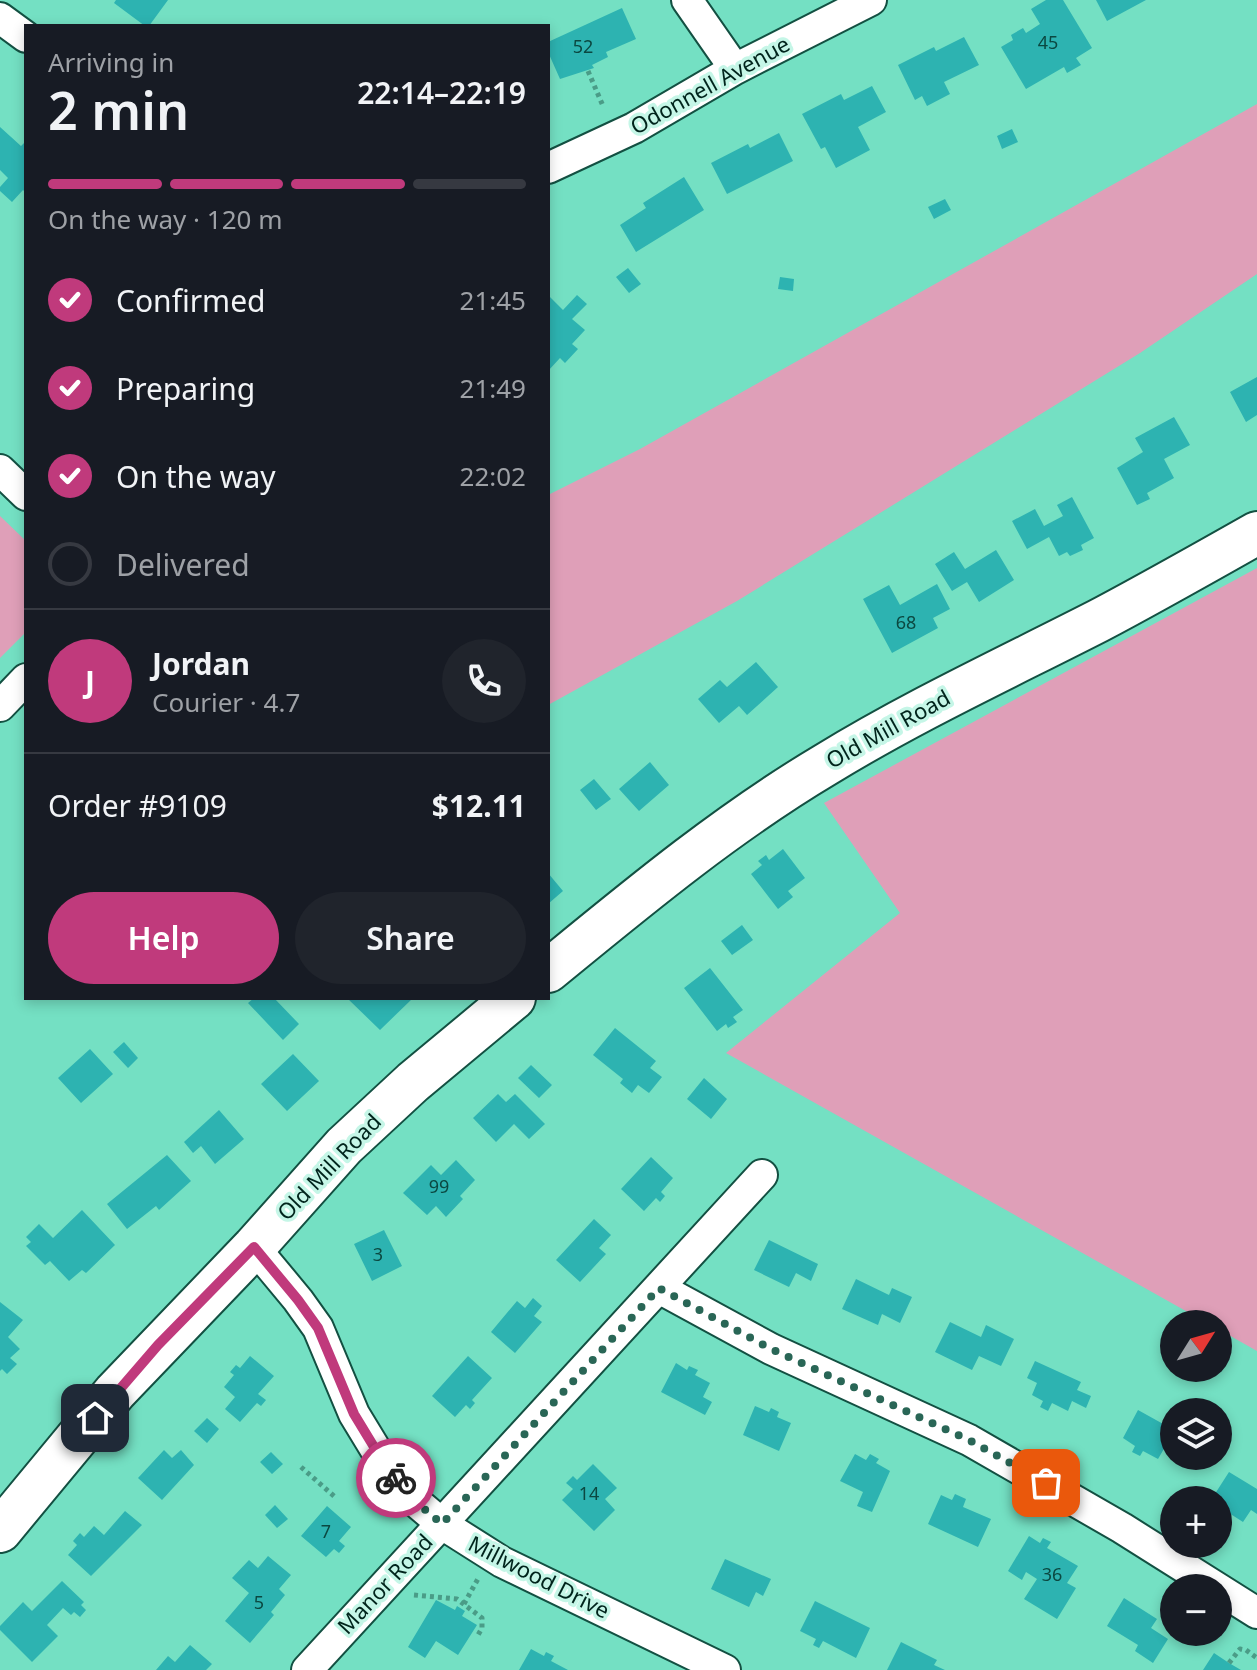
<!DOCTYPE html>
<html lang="en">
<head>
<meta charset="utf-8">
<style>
	body { margin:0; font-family:"Noto Sans",sans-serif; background:#20242c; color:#f1f3f6; height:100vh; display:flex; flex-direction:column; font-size:30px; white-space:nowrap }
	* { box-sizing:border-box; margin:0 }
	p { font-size:26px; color:#9ea1a6 }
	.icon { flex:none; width:44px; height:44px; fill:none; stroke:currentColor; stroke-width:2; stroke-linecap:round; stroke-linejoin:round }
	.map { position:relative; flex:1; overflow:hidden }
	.details { position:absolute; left:24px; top:24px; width:526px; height:976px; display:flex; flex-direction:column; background:#171b24; border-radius:0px; box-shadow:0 4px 12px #0003 }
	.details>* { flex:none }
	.needle { width:52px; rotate:53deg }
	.controls { position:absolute; left:1160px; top:1310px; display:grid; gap:16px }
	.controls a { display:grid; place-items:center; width:72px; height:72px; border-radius:50%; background:#171b24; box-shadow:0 4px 12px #0003; font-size:40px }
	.pin { position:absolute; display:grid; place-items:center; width:68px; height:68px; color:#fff; margin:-34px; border-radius:16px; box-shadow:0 4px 12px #0006 }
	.courier { position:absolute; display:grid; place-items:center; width:80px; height:80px; margin:-40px; border:6px solid #c03a7c; border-radius:50%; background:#fff; color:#222; box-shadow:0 2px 10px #0007 }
	.overview em { font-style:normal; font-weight:600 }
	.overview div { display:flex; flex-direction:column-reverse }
	.overview { display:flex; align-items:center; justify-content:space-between; height:136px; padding:0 24px }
	h1 { font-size:52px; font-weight:600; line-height:60px }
	.bar { display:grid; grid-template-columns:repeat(4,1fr); gap:12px 8px; align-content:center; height:96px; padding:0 24px }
	.bar i { height:10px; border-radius:6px; background:#363941 }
	.bar .current { background:#c03a7c }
	.bar p { grid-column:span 4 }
	.line { display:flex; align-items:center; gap:20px; padding:0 24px; border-top:2px solid #363941 }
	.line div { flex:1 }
	.round { display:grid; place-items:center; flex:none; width:84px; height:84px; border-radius:42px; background:#20242c }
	ol { padding:0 24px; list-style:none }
	li { display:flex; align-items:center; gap:24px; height:88px }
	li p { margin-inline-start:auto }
	li .icon { padding:8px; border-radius:50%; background:#c03a7c; color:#fff; stroke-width:4 }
	li:last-child { color:#9ea1a6 }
	li i { width:44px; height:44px; border:4px solid #363941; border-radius:50% }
	.primary-button { display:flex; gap:16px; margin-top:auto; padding:16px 24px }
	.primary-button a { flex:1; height:92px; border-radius:48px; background:#c03a7c; color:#fff; font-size:32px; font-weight:600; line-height:92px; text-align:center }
	.primary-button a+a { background:#20242c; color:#f1f3f6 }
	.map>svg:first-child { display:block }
</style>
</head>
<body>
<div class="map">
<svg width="1257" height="1670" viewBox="0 0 1257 1670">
	<rect width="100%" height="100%" fill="#74e0c3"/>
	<path fill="#df9fb8" d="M1257 104V274L1140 353 737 601 548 705V495L640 449Z
		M0 516 26 541V632L0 658Z
		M1257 568V1351L1218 1329V1324H1209L726 1053 900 913 824 803Z"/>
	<path fill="#2db3b1" d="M116 0H168L149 26H145L114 3Z
		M1046 0H1063L1092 48 1076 58 1081 65 1067 73 1064 67 1026 89 1001 47 1013 40 1011 35 1023 28 1026 33 1040 24 1031 9Z
		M1096 0H1146L1107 21Z
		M622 8 636 39 606 52 608 57 592 65 594 68 560 79 548 52V42Z
		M964 37 979 65 944 82 950 94 927 106 922 96 915 100 898 65 934 47 936 51Z
		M872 86 886 112 858 127 870 150 836 168 825 147 821 149 802 114 841 94 844 100Z
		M0 127 21 146 26 141V193L23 190 12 202 0 191V187L8 178 0 170Z
		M1012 129 1018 142 1002 149 997 136Z
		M779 133 793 161 727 194 711 163 748 144 750 148Z
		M684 177 704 210 636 252 620 225 646 208 643 203Z
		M945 199 951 210 934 219 928 207Z
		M628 268 641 284 629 293 616 277Z
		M780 277 794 279 793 291 778 289Z
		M548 295 563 310 577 295 587 304 572 319 585 330 572 344 578 349 565 363 560 358 548 371Z
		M1257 377V415L1246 422 1230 392Z
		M1174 417 1190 445 1164 459 1174 478 1147 493 1150 499 1137 505 1117 468 1143 452 1135 438Z
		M1072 497 1094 538 1081 545 1083 550 1070 556 1067 552 1059 556 1049 537 1027 549 1012 521 1035 509 1044 526 1063 516 1057 505Z
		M996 550 1014 580 979 602 967 582 952 591 935 564 954 552 965 569Z
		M937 584 950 609 933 618 938 628 892 653 863 599 889 585 900 605Z
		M756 662 778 687 747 715 739 706 719 723 698 699 720 680 727 687Z
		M650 762 669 785 639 811 619 789Z
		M594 779 611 799 596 810 580 790Z
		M783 849 805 878 788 891 793 897 778 909 751 874 762 865 758 861 766 855 769 860Z
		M548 873 563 891 548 904Z
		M742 925 753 940 732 955 721 941Z
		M710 968 743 1010 733 1017 737 1022 728 1028 726 1024 717 1031 684 988Z
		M254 998H274L299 1024 283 1040 248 1003Z
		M347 998H413L380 1030Z
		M615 1028 656 1061 650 1068 662 1077 649 1093 638 1085 632 1093 620 1083 623 1079 593 1055Z
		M124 1042 138 1058 128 1068 113 1052Z
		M90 1049 113 1074 81 1103 58 1078Z
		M293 1054 319 1081 287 1111 261 1084Z
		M531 1065 552 1085 539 1098 518 1078Z
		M704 1078 727 1099 711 1119 687 1099Z
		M498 1094 506 1102 515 1094 545 1124 529 1139 514 1124 496 1142 473 1118Z
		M219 1110 244 1139 215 1164 201 1146 193 1153 184 1142Z
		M167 1155 191 1181 159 1210 156 1206 127 1229 107 1204Z
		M651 1157 673 1178 661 1192 665 1196 660 1202 656 1198 644 1211 621 1189Z
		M456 1160 475 1180 460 1196 463 1199 446 1217 436 1206 427 1215 403 1193 431 1165 441 1175Z
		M82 1210 115 1245 86 1273 82 1270 69 1281 50 1261 45 1265 26 1246 31 1242 26 1237 39 1224 53 1238Z
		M594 1219 611 1235 599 1248 606 1254 580 1282 556 1260Z
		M384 1230 402 1266 372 1281 354 1244Z
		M769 1240 818 1264 811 1281 796 1273 789 1287 754 1270Z
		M856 1279 889 1295 892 1288 912 1297 900 1323 882 1314 878 1325 842 1309Z
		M533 1298 542 1306 534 1316 542 1322 515 1353 491 1332 517 1301 525 1308Z
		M0 1302 23 1320 8 1337 20 1349 10 1358 17 1364 7 1374 2 1369 0 1371Z
		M950 1322 981 1337 986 1325 1014 1339 1001 1366 979 1356 972 1370 935 1352Z
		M250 1356 274 1376 258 1394 266 1400 261 1406 257 1403 240 1422 225 1409 235 1397 224 1387 234 1375 230 1372 236 1365 240 1368Z
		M468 1356 492 1378 472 1400 475 1403 470 1409 466 1405 455 1417 432 1396Z
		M1035 1361 1081 1382 1077 1390 1091 1396 1086 1408 1072 1401 1068 1411 1052 1403 1048 1411 1040 1407 1043 1401 1032 1395 1037 1383 1027 1378Z
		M676 1363 687 1370 689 1366 698 1370 695 1375 710 1383 703 1397 712 1402 705 1415 661 1392Z
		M755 1406 769 1412 771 1408 779 1412 777 1417 791 1423 779 1451 743 1435Z
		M1138 1410 1174 1430V1453L1165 1447 1158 1459 1143 1451 1140 1456 1132 1452 1135 1446 1123 1438Z
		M207 1418 219 1429 207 1443 194 1431Z
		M164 1450 172 1458 181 1450 194 1465 162 1500 138 1478Z
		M271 1452 283 1464 272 1474 260 1462Z
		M855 1454 866 1460 870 1454 879 1459 876 1463 890 1471 872 1512 857 1506 863 1492 840 1481Z
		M593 1464 617 1488 605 1499 615 1510 594 1531 562 1500 573 1489 566 1483 573 1476 577 1480Z
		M1229 1472 1257 1489V1514L1251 1510 1243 1522 1218 1506V1500H1211Z
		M955 1494 966 1499 963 1507 991 1519 978 1547 928 1524 941 1495 952 1500Z
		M275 1505 288 1519 277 1528 265 1515Z
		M327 1506 351 1527 339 1541 345 1546 339 1553 334 1549 326 1557 301 1536Z
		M125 1511 142 1525 91 1576 68 1555 77 1545 73 1541 80 1533 84 1537 94 1526 104 1535Z
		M1029 1536 1040 1543 1043 1538 1051 1542 1047 1548 1078 1566 1067 1583 1076 1588 1057 1619 1024 1599 1037 1579 1026 1572 1022 1580 1008 1571Z
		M268 1556 291 1575 279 1589 285 1595 271 1612 274 1615 250 1643 225 1621 249 1593 232 1578 249 1560 258 1568Z
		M725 1559 771 1579 763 1596 756 1592 749 1607 711 1589Z
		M62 1581 84 1602 81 1605 86 1610 80 1617 74 1612 71 1615 63 1608 47 1625 58 1636 32 1662 0 1630V1626L23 1602 32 1611Z
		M1124 1598 1157 1619 1151 1628 1168 1639 1153 1663 1135 1651 1138 1645 1107 1626Z
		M436 1600 455 1610 457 1606 465 1611 462 1616 477 1625 458 1655 436 1641 425 1658 408 1647Z
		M815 1601 870 1628 856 1658 823 1641 819 1648 813 1645 816 1639 800 1631Z
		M901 1642 937 1660 934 1665 945 1670H887Z
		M190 1645 212 1664 206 1670H156L168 1656 175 1662Z
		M531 1649 544 1656 546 1652 554 1656 551 1661 568 1670H519Z
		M1214 1653 1229 1663 1241 1670H1203Z"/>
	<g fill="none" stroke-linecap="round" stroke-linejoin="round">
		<g stroke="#135042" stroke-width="34">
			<path id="minor" d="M687 0 735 69
				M0 18 26 37
				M548 168 634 128 735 69 871 0
				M0 470 26 495
				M0 706 26 679
				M254 1247 298 1300 318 1328 354 1414 385 1465 415 1501 442 1524 502 1562 725 1670
				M659 1288 771 1349 969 1440 1122 1528 1257 1613
				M307 1670 762 1175"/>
		</g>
		<g stroke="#135042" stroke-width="46">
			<path id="secondary" d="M548 971C637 898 726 824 825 765 913 711 1006 668 1098 621 1151 593 1204 563 1257 533
				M0 1531 115 1392 254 1247 344 1146 413 1082 514 998"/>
		</g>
		<path stroke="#4a9c87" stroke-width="5" stroke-dasharray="4 4" stroke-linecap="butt" d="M588 71 603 106
			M301 1467 335 1497
			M414 1595 457 1599 482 1618V1628L478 1635
			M464 1604 479 1577
			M1229 1663 1240 1649 1246 1650 1257 1658"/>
		<use href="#minor" stroke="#fff" stroke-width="30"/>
		<use href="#secondary" stroke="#fff" stroke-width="42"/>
	</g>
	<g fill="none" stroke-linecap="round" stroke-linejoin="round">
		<path stroke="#296656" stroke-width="8" stroke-dasharray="0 14.4" d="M396 1478 415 1501 442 1524 659 1288 771 1349 969 1440 1046 1483"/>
		<path stroke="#c03a7c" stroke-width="10" d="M95 1418 158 1345 254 1247 298 1300 318 1328 354 1414 385 1465 396 1478"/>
	</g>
	<g text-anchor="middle" stroke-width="7" stroke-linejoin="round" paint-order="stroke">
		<g font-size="18" fill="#0b4841">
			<text x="1048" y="49">45</text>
			<text x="583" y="53">52</text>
			<text x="906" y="629">68</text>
			<text x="439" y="1193">99</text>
			<text x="378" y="1261">3</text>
			<text x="589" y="1500">14</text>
			<text x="326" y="1538">7</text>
			<text x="1052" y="1581">36</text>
			<text x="259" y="1609">5</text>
		</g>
		<g font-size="22" fill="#00241c" stroke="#c5f6e7">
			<text transform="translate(710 85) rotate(-29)" y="8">Odonnell Avenue</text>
			<text transform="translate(888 729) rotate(-29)" y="8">Old Mill Road</text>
			<text transform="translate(329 1167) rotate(-46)" y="8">Old Mill Road</text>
			<text transform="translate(539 1577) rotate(27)" y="8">Millwood Drive</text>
			<text transform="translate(385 1584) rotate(-47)" y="8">Manor Road</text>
		</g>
	</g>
</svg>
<div class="controls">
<a><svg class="needle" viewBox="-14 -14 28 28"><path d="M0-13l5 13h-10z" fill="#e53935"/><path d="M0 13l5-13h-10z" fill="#9ea1a6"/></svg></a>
<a><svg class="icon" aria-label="layers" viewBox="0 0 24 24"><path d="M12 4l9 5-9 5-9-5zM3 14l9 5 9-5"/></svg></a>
<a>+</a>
<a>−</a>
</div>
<div class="pin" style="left:1046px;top:1483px;background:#ea580c"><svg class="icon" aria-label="bag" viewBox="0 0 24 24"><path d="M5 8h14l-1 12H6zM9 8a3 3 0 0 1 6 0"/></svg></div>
<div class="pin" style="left:95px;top:1418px;background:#1f2937"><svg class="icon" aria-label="home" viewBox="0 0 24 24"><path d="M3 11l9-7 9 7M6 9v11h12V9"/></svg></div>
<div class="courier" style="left:396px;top:1478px"><svg class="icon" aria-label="bike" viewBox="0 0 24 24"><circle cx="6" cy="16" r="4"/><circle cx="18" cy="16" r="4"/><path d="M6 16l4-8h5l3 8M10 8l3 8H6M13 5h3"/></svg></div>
<section class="details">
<div class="overview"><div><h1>2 min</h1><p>Arriving in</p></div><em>22:14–22:19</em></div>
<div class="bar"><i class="current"></i><i class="current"></i><i class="current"></i><i></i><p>On the way · 120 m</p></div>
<ol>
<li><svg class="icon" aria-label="check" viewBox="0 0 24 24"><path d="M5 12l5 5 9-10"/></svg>Confirmed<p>21:45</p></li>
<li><svg class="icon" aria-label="check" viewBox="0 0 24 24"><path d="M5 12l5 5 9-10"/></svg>Preparing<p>21:49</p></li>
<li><svg class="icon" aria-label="check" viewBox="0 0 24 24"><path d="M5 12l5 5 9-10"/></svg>On the way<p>22:02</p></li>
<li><i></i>Delivered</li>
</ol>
<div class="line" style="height:144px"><b class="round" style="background:#c03a7c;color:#fff">J</b><div><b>Jordan</b><p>Courier · 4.7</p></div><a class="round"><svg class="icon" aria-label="phone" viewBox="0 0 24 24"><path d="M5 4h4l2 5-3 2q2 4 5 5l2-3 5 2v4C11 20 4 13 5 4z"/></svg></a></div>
<div class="line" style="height:104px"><div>Order #9109</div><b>$12.11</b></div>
<div class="primary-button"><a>Help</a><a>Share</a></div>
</section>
</div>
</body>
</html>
